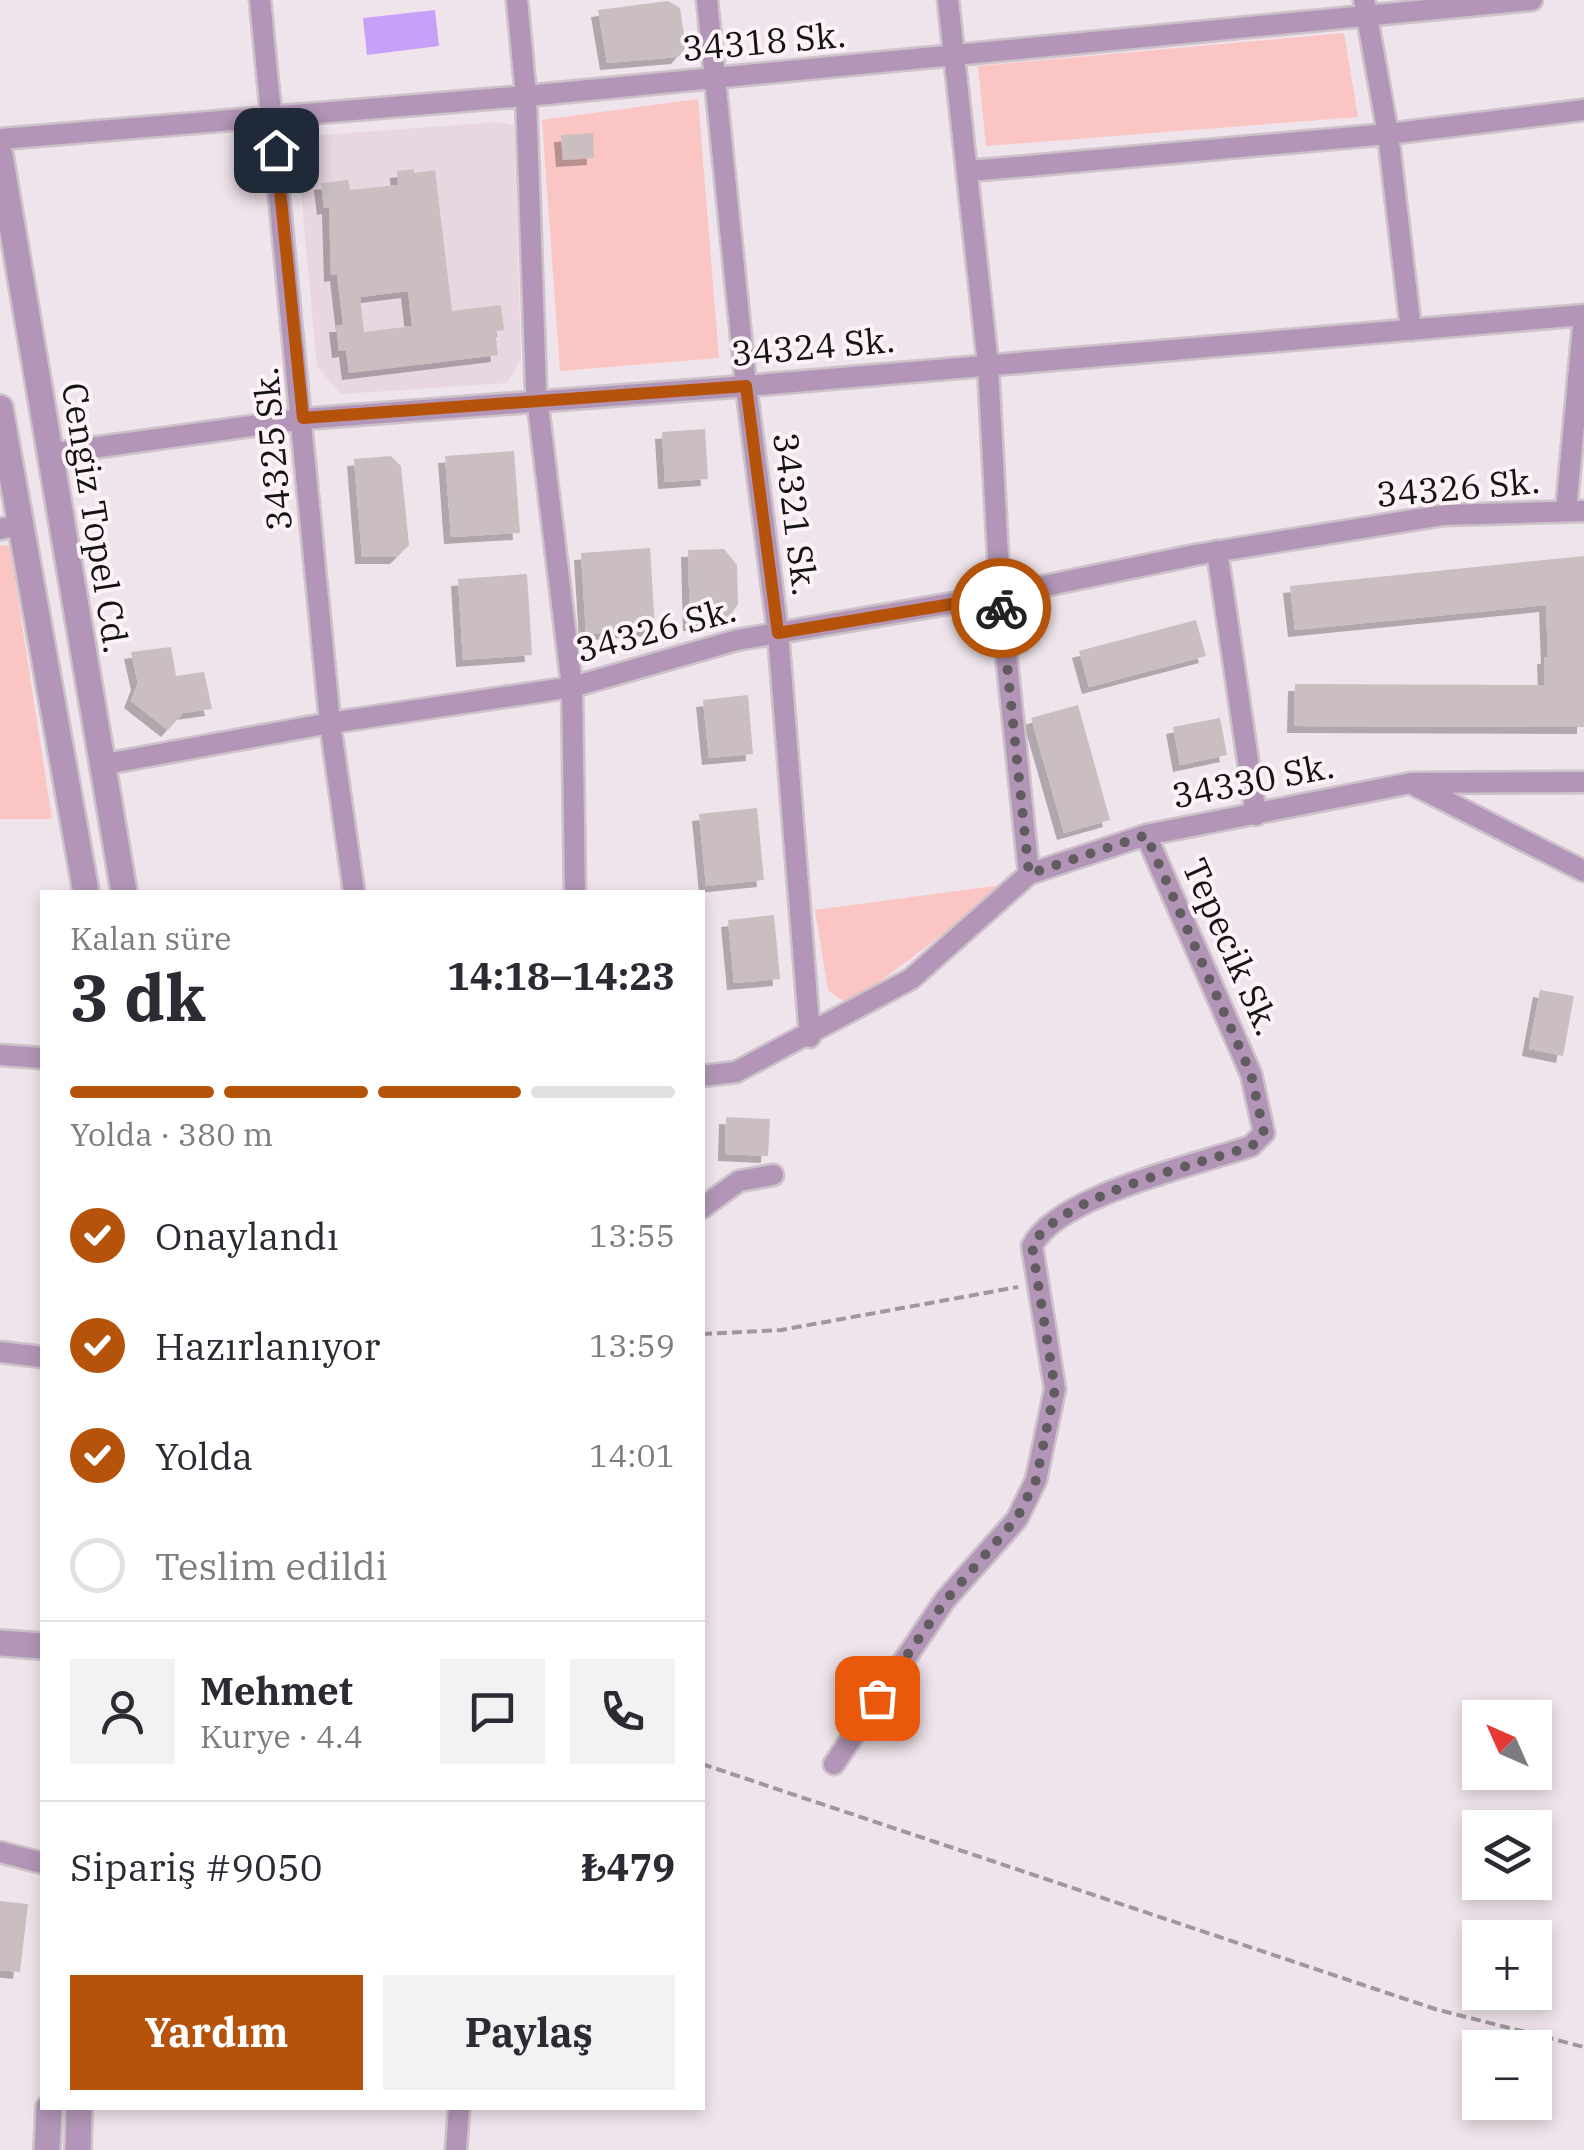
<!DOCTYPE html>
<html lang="tr">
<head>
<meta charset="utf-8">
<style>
	body { margin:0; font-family:"IBM Plex Serif",serif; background:#f2f2f3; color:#2b2b33; height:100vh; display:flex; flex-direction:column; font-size:38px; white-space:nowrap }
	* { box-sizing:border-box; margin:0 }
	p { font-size:32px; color:#7c7c81 }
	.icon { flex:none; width:55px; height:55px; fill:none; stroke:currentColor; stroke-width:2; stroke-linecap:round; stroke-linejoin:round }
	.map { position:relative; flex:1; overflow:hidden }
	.details { position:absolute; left:40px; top:890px; width:665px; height:1220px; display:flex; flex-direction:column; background:#fff; border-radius:0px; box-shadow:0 5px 15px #0003 }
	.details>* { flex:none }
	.needle { width:65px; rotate:315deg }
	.fabs { position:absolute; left:1462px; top:1700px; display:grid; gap:20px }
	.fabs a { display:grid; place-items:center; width:90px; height:90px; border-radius:0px; background:#fff; box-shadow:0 5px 15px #0003; font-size:50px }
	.pin { position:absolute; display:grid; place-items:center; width:85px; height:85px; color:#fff; margin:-42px; border-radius:20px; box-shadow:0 5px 15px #0006 }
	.courier { position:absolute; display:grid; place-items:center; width:100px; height:100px; margin:-50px; border:8px solid #b45309; border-radius:50%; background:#fff; color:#222; box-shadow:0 2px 12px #0007 }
	.summary em { font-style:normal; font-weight:700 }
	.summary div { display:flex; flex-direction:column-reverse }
	.summary { display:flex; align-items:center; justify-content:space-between; height:170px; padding:0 30px }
	h1 { font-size:65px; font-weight:700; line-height:75px }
	.bar { display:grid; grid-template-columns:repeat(4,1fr); gap:15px 10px; align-content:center; height:120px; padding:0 30px }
	.bar i { height:12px; border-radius:8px; background:#e1e1e2 }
	.bar .active { background:#b45309 }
	.bar p { grid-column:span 4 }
	.line { display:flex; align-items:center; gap:25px; padding:0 30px; border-top:2px solid #e1e1e2 }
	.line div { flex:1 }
	.round { display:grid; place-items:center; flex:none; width:105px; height:105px; border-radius:0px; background:#f2f2f3 }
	ol { padding:0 30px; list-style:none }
	li { display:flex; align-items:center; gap:30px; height:110px }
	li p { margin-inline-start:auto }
	li .icon { padding:10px; border-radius:50%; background:#b45309; color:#fff; stroke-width:4 }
	li:last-child { color:#7c7c81 }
	li i { width:55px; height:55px; border:5px solid #e1e1e2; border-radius:50% }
	.action { display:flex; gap:20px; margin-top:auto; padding:20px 30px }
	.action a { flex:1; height:115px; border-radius:0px; background:#b45309; color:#fff; font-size:40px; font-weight:700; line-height:115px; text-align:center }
	.action a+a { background:#f2f2f3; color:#2b2b33 }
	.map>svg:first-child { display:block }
</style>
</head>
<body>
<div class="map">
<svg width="1584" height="2150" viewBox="0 0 1584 2150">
	<defs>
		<filter id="shadow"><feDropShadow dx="-7" dy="7" stdDeviation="0" flood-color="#0004"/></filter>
	</defs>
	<rect width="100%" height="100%" fill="#efe4eb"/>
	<path fill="#e8d6e1" d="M498 122 514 126 521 359 507 383 342 394 317 367 296 137Z"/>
	<path fill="#fac5c3" d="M1344 33 1358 117 986 146 978 66Z
		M698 99 719 358 560 371 542 120Z
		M0 545 10 546 52 819H0Z
		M1009 884 849 1005 828 990 815 910Z"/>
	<path fill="#c7a1f8" d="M435 10 439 46 367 55 363 18Z"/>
	<path fill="#cabec1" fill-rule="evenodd" filter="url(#shadow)" d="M668 1 680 8 686 48 678 57 607 63 598 10Z
		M593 133 594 158 563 160 561 135Z
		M414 169V173L435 170 452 311 501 305 504 330 495 331 498 355 349 373 346 350 339 351 336 325H343L337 274 331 275 329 207 324 208 321 183 348 180 350 190 398 185 397 171ZM408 291 412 326 364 332 360 297Z
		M705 429 708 479 665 482 662 432Z
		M514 451 520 533 451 537 445 456Z
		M391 456 401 466 409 545 397 557H362L354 459Z
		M650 548 655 629 586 634 581 553Z
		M724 549 737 565 738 604 726 622 690 624 688 550Z
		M1584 556V727L1294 726 1295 684 1545 685 1544 657H1548L1546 605 1295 630 1290 586Z
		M527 574 532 655 463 660 458 579Z
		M1196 620 1206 656 1089 687 1079 651Z
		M171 647 176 676 204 672 212 709 183 713 168 730 131 701 138 683 131 652Z
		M748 695 753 754 709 758 703 700Z
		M1078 705 1110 820 1064 833 1031 718Z
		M1220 718 1227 755 1180 765 1173 727Z
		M757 808 764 880 706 886 699 814Z
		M774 915 780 979 734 983 728 920Z
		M1540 990 1574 996 1563 1056 1529 1049Z
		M726 1117 770 1119 768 1156 725 1154Z
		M0 1901 28 1904 20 1972 0 1970Z"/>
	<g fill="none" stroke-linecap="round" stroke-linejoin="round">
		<g stroke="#ccc2c9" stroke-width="25">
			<path id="minor" d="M260 0 330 723 354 892
				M517 0 526 96 536 389 572 687 575 892
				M707 0 746 386 778 633 810 1037
				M948 0 988 365 1000 595 1029 874
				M1364 0 1388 134 1411 330
				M0 139 526 96 1532 0
				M970 171 1388 134 1584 110
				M48 454 303 419 746 386 1584 315 1566 511
				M0 529 20 525
				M1217 551 1256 815
				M100 765 330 723 572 687 737 640 1000 595 1195 555 1444 515 1584 511
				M1416 786 1584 871
				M0 1055 42 1058
				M702 1076 736 1072 911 979 1029 874 1146 835 1411 783 1584 782
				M702 1208 739 1181 773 1175
				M0 1352 42 1357
				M834 1764 945 1600 1017 1519 1036 1480 1055 1389 1032 1246C1058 1195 1196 1165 1251 1146L1264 1133 1251 1074 1146 835
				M0 1852 42 1863
				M456 2150 459 2108"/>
		</g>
		<g stroke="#ccc2c9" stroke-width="30">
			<path id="tertiary" d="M0 155 124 892
				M0 408 86 892
				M0 1643 42 1646
				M47 2150 49 2108
				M78 2150 79 2108"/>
		</g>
		<path stroke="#9f979c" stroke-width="4" stroke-dasharray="10 5" stroke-linecap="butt" d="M702 1334 781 1330 1018 1287
			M702 1764 1435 2009 1584 2047"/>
		<use href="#minor" stroke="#b396b7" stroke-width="20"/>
		<use href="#tertiary" stroke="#b396b7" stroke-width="25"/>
	</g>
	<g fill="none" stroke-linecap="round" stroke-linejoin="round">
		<path stroke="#615c5f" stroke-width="10" stroke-dasharray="0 18" d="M877 1698 946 1600 1017 1518 1036 1480 1055 1389 1032 1246C1058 1196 1196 1165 1252 1146L1264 1133 1251 1074 1146 835 1029 874 1001 608"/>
		<path stroke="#b45309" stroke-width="12" d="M276 150 303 418 746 386 778 633 1000 596 1001 608"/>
	</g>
	<g text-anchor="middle" stroke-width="8" stroke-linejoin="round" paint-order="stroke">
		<g font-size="35" fill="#151214" stroke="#fdf2f8">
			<text transform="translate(764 42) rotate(-5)" y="12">34318 Sk.</text>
			<text transform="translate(813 347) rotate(-5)" y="12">34324 Sk.</text>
			<text transform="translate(273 449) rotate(-95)" y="12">34325 Sk.</text>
			<text transform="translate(1458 488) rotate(-5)" y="12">34326 Sk.</text>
			<text transform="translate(795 514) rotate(83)" y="12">34321 Sk.</text>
			<text transform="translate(95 518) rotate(81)" y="12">Cengiz Topel Cd.</text>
			<text transform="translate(656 630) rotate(-15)" y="12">34326 Sk.</text>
			<text transform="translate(1253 781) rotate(-11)" y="12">34330 Sk.</text>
			<text transform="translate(1231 947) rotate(66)" y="12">Tepecik Sk.</text>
		</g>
	</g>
</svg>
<div class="fabs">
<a><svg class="needle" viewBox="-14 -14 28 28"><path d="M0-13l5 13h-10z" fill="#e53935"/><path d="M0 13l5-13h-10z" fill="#7c7c81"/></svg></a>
<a><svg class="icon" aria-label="layers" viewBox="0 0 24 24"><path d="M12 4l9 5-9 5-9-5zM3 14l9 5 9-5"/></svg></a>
<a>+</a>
<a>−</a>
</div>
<div class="pin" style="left:877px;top:1698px;background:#ea580c"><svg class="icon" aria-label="bag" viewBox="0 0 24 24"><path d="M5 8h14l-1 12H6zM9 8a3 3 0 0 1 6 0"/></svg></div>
<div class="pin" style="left:276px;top:150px;background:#1f2937"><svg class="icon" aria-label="home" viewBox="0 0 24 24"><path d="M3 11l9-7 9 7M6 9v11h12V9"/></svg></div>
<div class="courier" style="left:1001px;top:608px"><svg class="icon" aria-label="bike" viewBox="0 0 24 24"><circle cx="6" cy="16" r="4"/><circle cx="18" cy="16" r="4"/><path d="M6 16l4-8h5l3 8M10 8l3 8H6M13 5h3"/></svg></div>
<section class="details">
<div class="summary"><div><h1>3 dk</h1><p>Kalan süre</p></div><em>14:18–14:23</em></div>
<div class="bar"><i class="active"></i><i class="active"></i><i class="active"></i><i></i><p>Yolda · 380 m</p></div>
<ol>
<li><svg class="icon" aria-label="check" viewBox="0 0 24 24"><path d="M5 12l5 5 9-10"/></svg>Onaylandı<p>13:55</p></li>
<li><svg class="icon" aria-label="check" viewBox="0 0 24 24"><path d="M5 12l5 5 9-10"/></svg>Hazırlanıyor<p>13:59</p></li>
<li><svg class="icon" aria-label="check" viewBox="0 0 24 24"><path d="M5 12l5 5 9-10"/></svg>Yolda<p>14:01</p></li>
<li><i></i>Teslim edildi</li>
</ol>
<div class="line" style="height:180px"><a class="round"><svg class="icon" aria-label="person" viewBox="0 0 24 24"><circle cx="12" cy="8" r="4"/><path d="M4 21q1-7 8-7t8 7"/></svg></a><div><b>Mehmet</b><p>Kurye · 4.4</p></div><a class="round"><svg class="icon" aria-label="chat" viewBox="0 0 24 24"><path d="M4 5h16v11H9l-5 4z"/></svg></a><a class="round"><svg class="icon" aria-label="phone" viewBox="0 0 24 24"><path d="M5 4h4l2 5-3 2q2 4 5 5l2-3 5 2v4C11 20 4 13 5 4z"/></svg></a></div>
<div class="line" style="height:130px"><div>Sipariş #9050</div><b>₺479</b></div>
<div class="action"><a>Yardım</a><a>Paylaş</a></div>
</section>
</div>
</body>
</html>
